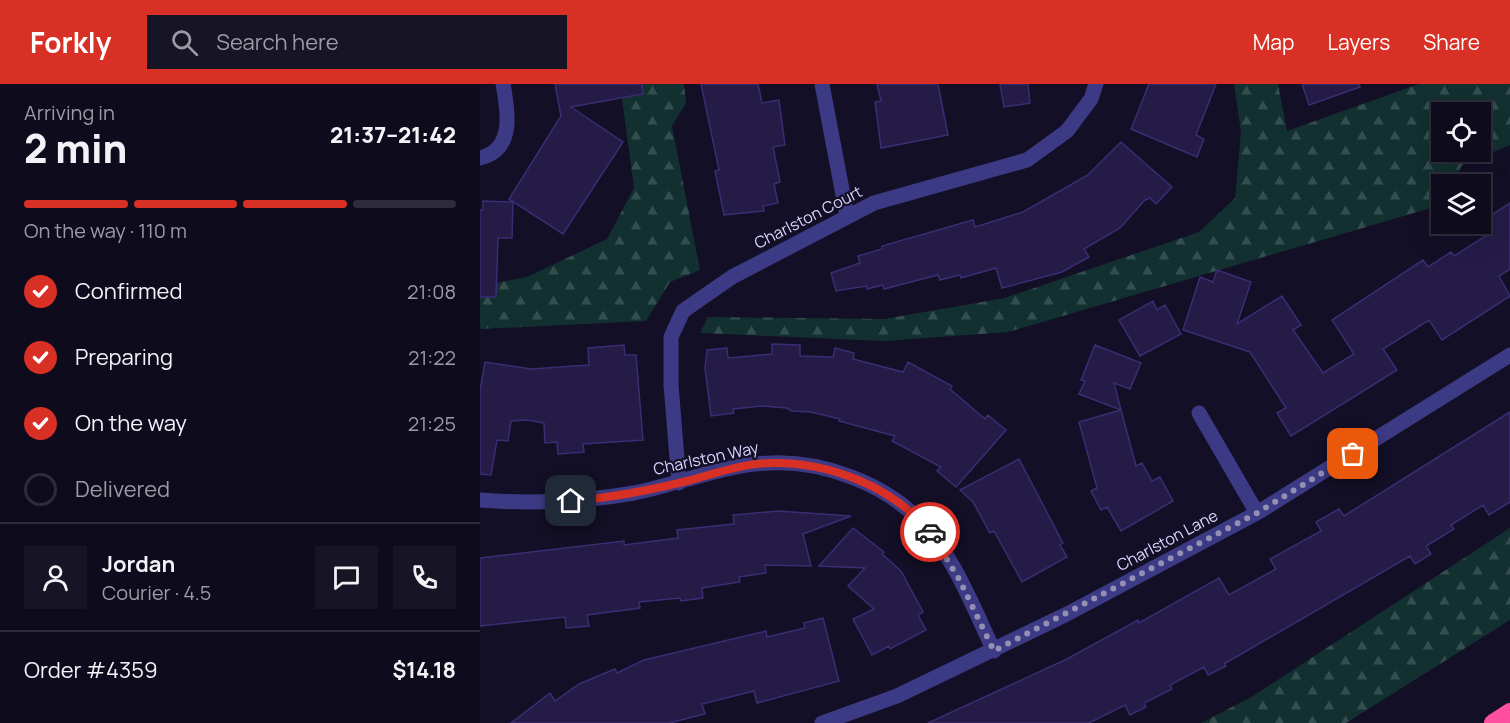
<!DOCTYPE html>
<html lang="en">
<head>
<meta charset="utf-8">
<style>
	body { margin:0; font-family:Manrope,sans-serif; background:#171425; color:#f1f3f6; height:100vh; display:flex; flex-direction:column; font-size:22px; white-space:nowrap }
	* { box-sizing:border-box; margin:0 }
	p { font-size:20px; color:#9b9ba3 }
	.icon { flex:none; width:33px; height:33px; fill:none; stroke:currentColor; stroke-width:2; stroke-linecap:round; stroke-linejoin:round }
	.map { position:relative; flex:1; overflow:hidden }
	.side { display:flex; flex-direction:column; background:#0e0b1c; width:480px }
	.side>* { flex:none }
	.buttons { position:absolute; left:951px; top:18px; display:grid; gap:12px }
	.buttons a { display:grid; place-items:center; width:60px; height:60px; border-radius:0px; background:#0e0b1c; box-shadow:0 6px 24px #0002,0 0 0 2px #2e2b3b; font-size:30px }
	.pin { position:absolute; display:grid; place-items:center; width:51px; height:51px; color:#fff; margin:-26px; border-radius:12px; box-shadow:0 3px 9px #0006 }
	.courier { position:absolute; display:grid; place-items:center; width:60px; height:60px; margin:-30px; border:4px solid #d93025; border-radius:50%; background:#fff; color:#222; box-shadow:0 2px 8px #0007 }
	.summary em { font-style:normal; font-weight:800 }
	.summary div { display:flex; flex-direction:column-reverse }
	.summary { display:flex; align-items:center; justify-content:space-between; height:102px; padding:0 24px }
	h1 { font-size:39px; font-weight:800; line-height:45px }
	.bar { display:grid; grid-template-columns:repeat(4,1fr); gap:9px 6px; align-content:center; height:72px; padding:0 24px }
	.bar i { height:8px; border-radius:4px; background:#2e2b3b }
	.bar .active { background:#d93025 }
	.bar p { grid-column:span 4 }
	.line { display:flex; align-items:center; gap:15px; padding:0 24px; border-top:2px solid #2e2b3b }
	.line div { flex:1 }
	.round { display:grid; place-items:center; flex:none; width:63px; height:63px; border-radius:0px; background:#171425 }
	ol { padding:0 24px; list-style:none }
	li { display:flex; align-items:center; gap:18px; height:66px }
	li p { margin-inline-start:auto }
	li .icon { padding:6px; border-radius:50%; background:#d93025; color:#fff; stroke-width:4 }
	li:last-child { color:#9b9ba3 }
	li i { width:33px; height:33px; border:3px solid #2e2b3b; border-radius:50% }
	header { display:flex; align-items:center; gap:36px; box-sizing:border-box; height:84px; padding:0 30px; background:#d93025; color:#fff }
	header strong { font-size:28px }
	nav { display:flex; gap:33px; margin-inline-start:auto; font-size:21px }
	.search { width:420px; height:54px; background:#171425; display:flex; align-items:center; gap:15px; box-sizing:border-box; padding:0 21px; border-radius:0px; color:#9b9ba3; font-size:22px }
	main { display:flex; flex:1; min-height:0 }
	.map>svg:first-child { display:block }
</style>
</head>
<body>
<header>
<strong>Forkly</strong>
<div class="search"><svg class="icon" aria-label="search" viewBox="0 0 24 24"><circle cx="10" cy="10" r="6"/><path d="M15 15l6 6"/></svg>Search here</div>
<nav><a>Map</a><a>Layers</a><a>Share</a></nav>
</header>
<main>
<section class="side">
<div class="summary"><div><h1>2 min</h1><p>Arriving in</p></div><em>21:37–21:42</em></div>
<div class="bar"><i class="active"></i><i class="active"></i><i class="active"></i><i></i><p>On the way · 110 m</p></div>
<ol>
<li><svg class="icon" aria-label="check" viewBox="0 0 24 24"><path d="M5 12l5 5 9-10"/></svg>Confirmed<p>21:08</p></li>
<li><svg class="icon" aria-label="check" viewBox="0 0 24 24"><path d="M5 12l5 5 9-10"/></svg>Preparing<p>21:22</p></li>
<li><svg class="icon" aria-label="check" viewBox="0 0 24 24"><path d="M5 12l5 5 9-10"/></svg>On the way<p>21:25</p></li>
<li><i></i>Delivered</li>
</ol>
<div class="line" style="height:108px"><a class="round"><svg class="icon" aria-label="person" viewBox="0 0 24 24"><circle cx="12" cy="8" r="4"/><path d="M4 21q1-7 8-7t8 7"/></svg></a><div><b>Jordan</b><p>Courier · 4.5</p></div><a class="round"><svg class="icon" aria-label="chat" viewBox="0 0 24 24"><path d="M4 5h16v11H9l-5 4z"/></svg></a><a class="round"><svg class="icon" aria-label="phone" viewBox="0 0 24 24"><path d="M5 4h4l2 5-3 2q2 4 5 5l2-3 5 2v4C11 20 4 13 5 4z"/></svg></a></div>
<div class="line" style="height:78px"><div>Order #4359</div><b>$14.18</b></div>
</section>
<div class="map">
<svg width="1030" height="639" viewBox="0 0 1030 639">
	<defs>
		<pattern id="forest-firs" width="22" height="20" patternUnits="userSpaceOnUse" patternTransform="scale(1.5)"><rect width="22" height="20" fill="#12302f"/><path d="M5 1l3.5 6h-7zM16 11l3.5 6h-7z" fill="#344d4e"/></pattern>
	</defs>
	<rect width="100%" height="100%" fill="#130f26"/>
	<path fill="url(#forest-firs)" fill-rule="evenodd" d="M140 0H204L206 19 192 42 220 186 190 198 166 237 0 245V202L47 193 127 155 154 104Z
		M754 0H798L807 47 939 0H1030V61L982 81 973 100H962L961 121 528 248 404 257 220 249 228 233 404 235 525 214 719 148 755 114 761 48ZM962 28H1000V68H962Z
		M1030 444V536L866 639H721L773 612Z"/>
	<path fill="#241b47" stroke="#3b2d73" stroke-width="1.5" d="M75 0H162L163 10 91 23 143 58 83 150 29 115 81 32Z
		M221 0H278L282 19 299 16 305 61 293 63 300 98 294 100 298 119 283 122 284 127 244 131 235 87 239 86Z
		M397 0H458L468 51 401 64 395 18 401 17Z
		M520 0H548L550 19 524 23Z
		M669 0H736L716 51 724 55 717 73 651 45Z
		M822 0H879L880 3 829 21Z
		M641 58 692 103 676 120 670 114 665 116 640 144 604 165 609 173 582 188 522 204 516 184 481 194 480 191 460 196 458 191 404 205 403 201 387 205 386 202 356 207 351 189 380 179 378 172 402 165V162L493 136 495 143 543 128 608 91Z
		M3 117 33 118 32 154H18L16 213H0V126H3Z
		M1030 119V185L1019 192 1030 212 962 256 949 236 903 265 917 286 811 352 797 329 806 324 770 268 703 246 720 193 733 198 737 186 771 198 757 240 802 212 821 241 813 246 843 289 874 270 852 236 943 176 948 183 971 168 974 172 1006 152 998 140Z
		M673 217 677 226 685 221 701 250 660 272 639 236Z
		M292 260 320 261V272L353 273 355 264 374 269 373 275 423 288 428 278 472 302 470 305 505 335 508 331 526 346 476 403 457 387 461 383 412 357 415 352 359 337 360 335 331 328 312 327 307 324 282 322 253 325 254 329 231 332 225 284 227 266 247 264 248 274 292 270Z
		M144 261 145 271H156L163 356 103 360 104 368 78 370 77 358 65 359 64 339 47 336 31 337 28 357 17 356 11 391 0 390V307L5 278 51 285 109 281 108 264Z
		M615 261 661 279 650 305 634 299 641 326 599 310 605 297 601 296Z
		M641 326 656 382 662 379 672 397 680 393 693 417 641 447 627 423 621 426 611 407 617 404 599 338Z
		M1030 328V418L1009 431 1003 421 971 441 974 445 946 462 951 470 935 480 930 472 744 580 746 582 728 591 724 583 690 601 692 605 664 619 666 623 650 631 645 621 609 639H448L587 575 658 536 659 539 739 494 749 511 796 485 790 475 841 447 836 438 859 425 864 432Z
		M539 375 583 459 580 461 587 473 542 498 514 447 510 449 493 418 480 406Z
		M298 427 371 432 323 450 331 482 285 481 286 489 259 493 260 498 222 504 223 514 201 517 200 514 159 518 160 524 107 531 109 542 86 544 85 533 0 542V474L144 457V461L198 454 197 446 254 440 253 431Z
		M373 444 404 468 402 470 421 487 443 528 438 531 446 546 410 565 409 562 392 571 373 535 394 525 368 502 385 484 339 482Z
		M343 534 359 597 277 619 274 607 222 620 225 630 189 639H31L70 609 75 617 99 600 135 585 137 589 164 576 286 547 287 553 325 544 324 539Z"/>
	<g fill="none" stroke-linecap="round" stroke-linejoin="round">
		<path stroke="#3d3a85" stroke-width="15" d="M342 0 367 132
			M0 74C35 66 28 27 23 0
			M719 329 777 429
			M199 399 191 301V253L203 227 252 193 394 119 547 76 587 47 611 15 616 0
			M0 416C52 420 103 418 154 409 199 400 245 380 291 379 343 377 404 399 440 437 474 472 493 523 514 567
			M342 639 417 612 587 530 777 429 1030 271"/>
		<path stroke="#ff4fa3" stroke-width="18" d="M1013 639 1030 628"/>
	</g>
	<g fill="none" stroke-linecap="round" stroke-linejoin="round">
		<path stroke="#948fb3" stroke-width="6" stroke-dasharray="0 10.8" d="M450 448 479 495 514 567 777 429 873 370"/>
		<path stroke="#d93025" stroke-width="8" d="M91 417C128 414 166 407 203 398 231 391 262 379 292 379 350 378 413 403 450 448"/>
	</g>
	<g text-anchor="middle" stroke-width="4.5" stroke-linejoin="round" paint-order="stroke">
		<g font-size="16" fill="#d9d4ff" stroke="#130f26">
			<text transform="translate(328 133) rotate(-27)" y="6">Charlston Court</text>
			<text transform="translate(226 374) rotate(-12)" y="6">Charlston Way</text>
			<text transform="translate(687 456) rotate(-28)" y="6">Charlston Lane</text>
		</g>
	</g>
</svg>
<div class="buttons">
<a><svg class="icon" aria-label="locate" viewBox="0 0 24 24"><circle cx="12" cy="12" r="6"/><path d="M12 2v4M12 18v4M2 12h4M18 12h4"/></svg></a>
<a><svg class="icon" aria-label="layers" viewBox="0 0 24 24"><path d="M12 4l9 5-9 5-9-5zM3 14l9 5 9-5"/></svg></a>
</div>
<div class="pin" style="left:873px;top:370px;background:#ea580c"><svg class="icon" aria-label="bag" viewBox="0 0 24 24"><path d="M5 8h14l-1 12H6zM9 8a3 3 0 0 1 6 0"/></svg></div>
<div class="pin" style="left:91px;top:417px;background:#1f2937"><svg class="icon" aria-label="home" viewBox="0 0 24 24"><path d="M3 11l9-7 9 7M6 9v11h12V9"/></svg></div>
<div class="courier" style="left:450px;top:448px"><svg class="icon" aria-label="car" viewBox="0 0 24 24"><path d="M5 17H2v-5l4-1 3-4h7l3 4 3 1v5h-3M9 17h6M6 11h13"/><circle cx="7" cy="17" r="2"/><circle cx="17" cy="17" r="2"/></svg></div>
</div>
</main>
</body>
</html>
